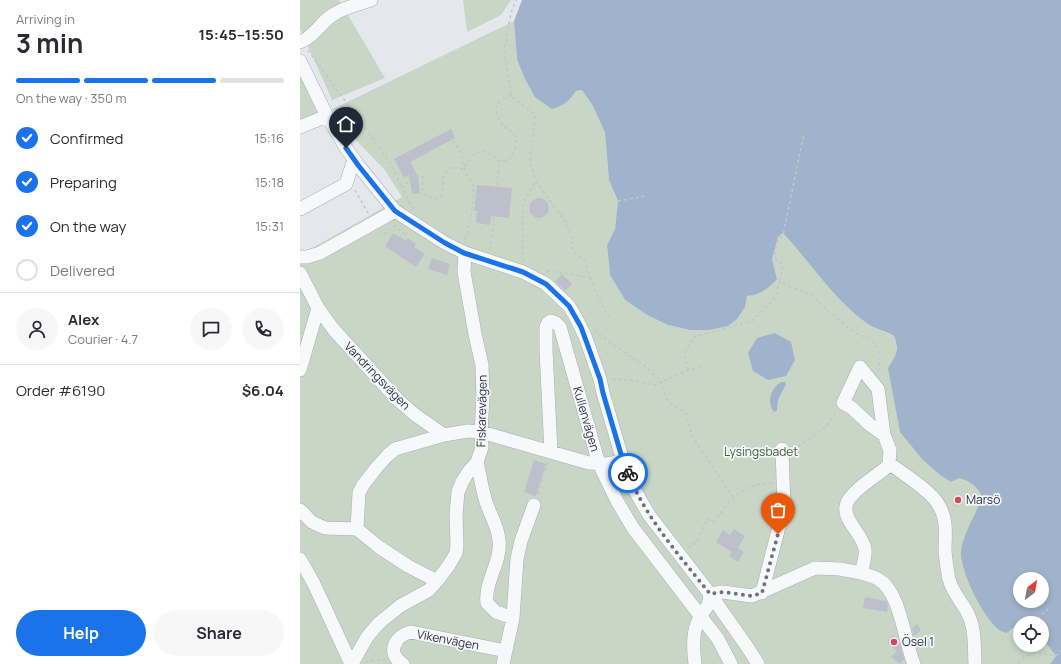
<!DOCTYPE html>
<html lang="en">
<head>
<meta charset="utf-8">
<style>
	body { margin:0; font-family:Manrope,sans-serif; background:#f7f7f7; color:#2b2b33; height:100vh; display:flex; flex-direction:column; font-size:15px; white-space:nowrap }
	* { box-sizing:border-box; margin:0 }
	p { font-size:13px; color:#7c7c81 }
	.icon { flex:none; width:22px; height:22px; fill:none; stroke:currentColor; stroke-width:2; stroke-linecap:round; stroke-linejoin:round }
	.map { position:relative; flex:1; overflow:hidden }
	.side { display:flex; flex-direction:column; background:#fff; width:300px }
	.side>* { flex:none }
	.needle { width:26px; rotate:31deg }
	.controls { position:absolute; left:713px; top:572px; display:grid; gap:8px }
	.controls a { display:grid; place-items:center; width:36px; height:36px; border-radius:50%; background:#fff; box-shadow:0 2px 6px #0003; font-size:20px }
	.pin { position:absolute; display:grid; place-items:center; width:34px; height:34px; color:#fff; margin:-41px -17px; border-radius:50% 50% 50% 0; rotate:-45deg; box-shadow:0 0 4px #0007 }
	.pin .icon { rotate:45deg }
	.courier { position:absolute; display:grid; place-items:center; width:40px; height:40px; margin:-20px; border:3px solid #1a73e8; border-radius:50%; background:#fff; color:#222; box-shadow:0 1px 5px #0007 }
	.head em { font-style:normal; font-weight:700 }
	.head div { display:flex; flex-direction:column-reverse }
	.head { display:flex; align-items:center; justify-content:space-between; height:68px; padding:0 16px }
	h1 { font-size:26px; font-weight:700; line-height:30px }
	.bar { display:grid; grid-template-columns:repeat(4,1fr); gap:6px 4px; align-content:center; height:48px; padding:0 16px }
	.bar i { height:5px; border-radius:3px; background:#e1e1e2 }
	.bar .current { background:#1a73e8 }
	.bar p { grid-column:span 4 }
	.line { display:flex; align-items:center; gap:10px; padding:0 16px; border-top:1px solid #e1e1e2 }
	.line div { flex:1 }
	.round { display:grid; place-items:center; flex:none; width:42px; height:42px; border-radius:21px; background:#f7f7f7 }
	ol { padding:0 16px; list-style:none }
	li { display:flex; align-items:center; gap:12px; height:44px }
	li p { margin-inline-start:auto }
	li .icon { padding:4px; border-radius:50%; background:#1a73e8; color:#fff; stroke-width:4 }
	li:last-child { color:#7c7c81 }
	li i { width:22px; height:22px; border:2px solid #e1e1e2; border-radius:50% }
	.primary-button { display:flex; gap:8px; margin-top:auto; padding:8px 16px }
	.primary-button a { flex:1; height:46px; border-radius:24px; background:#1a73e8; color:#fff; font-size:16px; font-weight:700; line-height:46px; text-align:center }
	.primary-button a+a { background:#f7f7f7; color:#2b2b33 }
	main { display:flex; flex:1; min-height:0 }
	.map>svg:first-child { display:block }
</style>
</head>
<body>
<main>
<section class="side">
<div class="head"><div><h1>3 min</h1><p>Arriving in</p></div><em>15:45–15:50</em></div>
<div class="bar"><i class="current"></i><i class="current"></i><i class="current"></i><i></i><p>On the way · 350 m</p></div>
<ol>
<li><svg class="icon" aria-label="check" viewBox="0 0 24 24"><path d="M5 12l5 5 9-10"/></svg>Confirmed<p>15:16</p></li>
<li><svg class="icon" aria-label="check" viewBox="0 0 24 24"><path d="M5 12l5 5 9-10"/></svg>Preparing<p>15:18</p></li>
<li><svg class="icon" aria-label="check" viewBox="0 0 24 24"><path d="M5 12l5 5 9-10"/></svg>On the way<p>15:31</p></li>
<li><i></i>Delivered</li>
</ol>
<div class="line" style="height:72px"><a class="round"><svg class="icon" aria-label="person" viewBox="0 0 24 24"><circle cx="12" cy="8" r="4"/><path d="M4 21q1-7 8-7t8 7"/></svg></a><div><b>Alex</b><p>Courier · 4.7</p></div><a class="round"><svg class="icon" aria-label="chat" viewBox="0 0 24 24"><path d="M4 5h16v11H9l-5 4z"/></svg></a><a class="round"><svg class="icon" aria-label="phone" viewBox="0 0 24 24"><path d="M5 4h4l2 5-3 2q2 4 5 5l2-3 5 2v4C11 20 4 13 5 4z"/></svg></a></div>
<div class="line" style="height:52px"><div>Order #6190</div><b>$6.04</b></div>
<div class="primary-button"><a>Help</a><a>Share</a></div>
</section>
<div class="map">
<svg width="761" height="664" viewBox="0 0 761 664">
	<rect width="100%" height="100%" fill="#e4e7ec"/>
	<path fill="#c9d6c5" d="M0 0H39L85 78 32 100 0 28Z
		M163 0H211L201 15 167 32Z
		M214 21 217 59 270 99 276 91 282 90 293 106 305 133 309 180 318 201 315 229 307 245 310 275 325 300 347 315 368 325 390 330 477 279 472 259 476 241 478 237 483 233 569 325 594 336 597 342 596 356 659 478C670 481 678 487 682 497L677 512 711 631 720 624V645H742V638L756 656 750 664H0V249L7 251 102 197 84 169 46 130 33 109Z
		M0 76 18 114 0 122Z"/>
	<path fill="#9fb4cc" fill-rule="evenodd" d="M222 0H761V664H750L756 656 742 638V623H720V624L706 633C703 632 700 631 698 629 683 617 660 571 661 552 663 533 676 515 682 497 678 487 670 481 659 478L651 482 640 475 622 459 600 432 588 368C596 356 600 350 594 336 586 331 575 329 568 324 534 300 512 264 483 233L478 237 472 259 477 279C468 289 460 295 447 296L445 307 437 319 428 326 409 330H390L368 325 347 315 325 300 310 275 307 245 315 229 318 201 309 180 305 133 293 106 282 90 276 91C269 101 265 105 252 109L235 97 225 79 217 59 214 21ZM720 579H742V601H720Z
		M475 333 491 342 495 360 486 376 468 380 453 371 448 353 457 338Z
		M481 382H485L486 385C480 395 477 399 477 410L474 412C466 402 471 388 481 382Z"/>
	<path fill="#bbc0ca" d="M151 129 155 138 110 162 118 176 120 193 112 194 109 175 104 178 94 159Z
		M177 185 212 188 209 218 191 216 190 225 176 223 177 211H174Z
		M229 208a10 10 0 1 1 20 0a10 10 0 1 1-20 0Z
		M93 233 106 241 108 238 116 244 114 247 125 254 116 267 85 246Z
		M132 258 150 264 147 275 128 269Z
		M262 274 272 284 265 291 255 281Z
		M234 460 246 464 236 496 224 492Z
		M660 495 663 503 656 506 653 498Z
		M434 529 445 536 438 548 444 552 438 562 429 556 432 552 416 542 423 530 430 535Z
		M565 597 586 601 588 606 587 612 563 608Z
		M617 624 621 630 614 636 612 628Z
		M593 635 599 641 604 659 600 664 591 657 597 651 587 642Z"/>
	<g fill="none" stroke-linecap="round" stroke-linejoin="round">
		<g stroke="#a9aeb7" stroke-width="14">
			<path id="minor" d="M0 42C16 36 21 20 36 13 46 7 60 4 71 0
				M0 61 27 116 46 148 58 165 95 211 145 243 165 253 223 272 246 284 269 306 275 316 285 336 300 379 303 393 323 461 334 489 349 515 410 594 448 648 458 664
				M0 127 27 116
				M0 209 46 184 54 159
				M0 257H7L20 253 95 211
				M0 273 18 308 34 330 97 399 114 414 144 435 168 431 181 432 289 463 307 464 323 461
				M0 370 18 308
				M584 435 578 389 560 367 543 403 552 408 570 425 584 435 590 450 589 463
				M251 452 246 350V327L248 323 251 321 256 323 260 327 299 464 317 501 333 528 418 639 431 664
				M177 462C180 475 182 489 186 502 190 514 198 527 199 540 202 561 184 583 187 603L196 612 213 618
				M0 510 12 522 18 525 25 528 57 529 79 547 108 566 137 581
				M57 529 59 493 63 485 77 467 87 456 95 449 144 435
				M0 559 14 584 51 664
				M561 573C567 575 573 576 578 579 601 592 604 641 614 664
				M462 593 484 507 482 449
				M52 664 67 637 79 623 100 606 129 590 137 581 149 565 156 553 157 545 156 515 158 492 162 482 169 471 177 462 182 447 181 432 183 397 182 365 175 334 164 272 165 253
				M103 664C86 654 94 636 111 632L206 651
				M203 664 213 618 217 559 221 541 234 505
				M395 664C393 648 392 631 400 617 406 606 409 609 410 594L423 592 452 596 515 568 540 569 561 573C563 565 566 557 565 549 562 531 537 517 549 499 558 486 575 477 587 467L589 463C603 474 630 490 638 504 648 520 645 534 645 551 646 560 647 570 649 579 652 591 660 600 666 610 676 627 674 646 675 664"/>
		</g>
		<path stroke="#c2c5cb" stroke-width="1.5" stroke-dasharray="3 3" stroke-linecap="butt" d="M8 50 91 164 102 188
			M211 95 204 50 211 13 216 0
			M152 141C165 153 161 159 166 174 168 179 173 182 173 187 175 199 169 230 164 242
			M55 190 68 213
			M318 201 346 196
			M194 203 200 162
			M114 209 110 204 102 188 110 180 123 177C123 182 122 186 123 191 123 194 126 196 129 197 149 205 141 179 144 174 146 171 149 169 152 167L162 169C166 165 168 160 172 156 182 146 193 155 200 162 203 161 207 160 209 159 215 154 218 141 214 135 212 132 209 130 206 128 199 122 194 112 197 103L211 95 213 98 235 114 230 161 236 181 265 221 273 239 271 245 273 251 285 261 290 278 265 273 245 271
			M80 231 83 235 94 226 106 235 107 232
			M190 250 194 215
			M223 261V203L236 181
			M290 278 298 297 311 321
			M480 281 483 265 475 258C476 249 476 240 483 235L504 133
			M294 331 346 367 362 382 366 398 371 404 386 413 393 438 434 498
			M388 370 384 354 394 337 452 321 471 302 476 295 480 281 493 288 511 294 528 311 549 328 557 334 571 339 576 346 579 354 580 362 578 372
			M312 379 330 380 355 385 388 370 404 367
			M493 450 526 427 537 411
			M238 494 248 462
			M388 548 397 541 407 519 414 522C432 497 441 484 473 483
			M733 623 749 608
			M65 662 85 659
			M718 664C729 649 740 653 756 656L761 651"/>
		<use href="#minor" stroke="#f7f8fa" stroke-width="13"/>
	</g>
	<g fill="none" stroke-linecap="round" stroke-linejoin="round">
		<path stroke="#6c737f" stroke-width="4" stroke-dasharray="0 7.2" d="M328 473C346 519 380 556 410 594L423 592 452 596 462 593 478 534"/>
		<path stroke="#1a73e8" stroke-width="5" d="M46 148 58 165 95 211 145 243 164 253 223 272 246 284 269 306 281 327 300 379 303 393 323 461 328 473"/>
	</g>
	<g fill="#d1495b" stroke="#f4f6f9" stroke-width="1.5">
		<circle cx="658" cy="500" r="4"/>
		<circle cx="594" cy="642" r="4"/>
	</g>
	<g text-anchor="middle" stroke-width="3.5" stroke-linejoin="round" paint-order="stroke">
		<g font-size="12" fill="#2b3445" stroke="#f4f6f9">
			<text transform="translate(77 376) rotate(46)" y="4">Vandringsvägen</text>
			<text transform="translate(182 411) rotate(-89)" y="4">Fiskarevägen</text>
			<text transform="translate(286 419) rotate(74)" y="4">Kullenvägen</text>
			<text transform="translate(148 640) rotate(11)" y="4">Vikenvägen</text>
		</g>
		<g font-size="12" fill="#3f6138" stroke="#f4f6f9">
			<text x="461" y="456">Lysingsbadet</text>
		</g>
		<g font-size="12" fill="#2b3445" stroke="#f4f6f9" text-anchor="start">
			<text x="666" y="504">Marsö</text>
			<text x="602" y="646">Ösel 1</text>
		</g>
	</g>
</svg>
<div class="controls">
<a><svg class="needle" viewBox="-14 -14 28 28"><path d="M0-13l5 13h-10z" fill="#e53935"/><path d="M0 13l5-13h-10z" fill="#7c7c81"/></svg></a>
<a><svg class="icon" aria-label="locate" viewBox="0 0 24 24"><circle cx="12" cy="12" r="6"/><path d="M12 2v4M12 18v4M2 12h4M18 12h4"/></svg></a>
</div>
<div class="pin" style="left:478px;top:534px;background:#ea580c"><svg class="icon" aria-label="bag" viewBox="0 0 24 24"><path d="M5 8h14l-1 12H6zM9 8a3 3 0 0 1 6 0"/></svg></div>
<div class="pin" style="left:46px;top:148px;background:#1f2937"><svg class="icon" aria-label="home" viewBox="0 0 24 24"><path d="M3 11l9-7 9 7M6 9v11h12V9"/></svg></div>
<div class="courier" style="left:328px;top:473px"><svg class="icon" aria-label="bike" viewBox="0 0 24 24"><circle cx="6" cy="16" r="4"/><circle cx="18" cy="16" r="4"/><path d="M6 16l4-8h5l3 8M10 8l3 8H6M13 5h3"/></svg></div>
</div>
</main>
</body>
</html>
